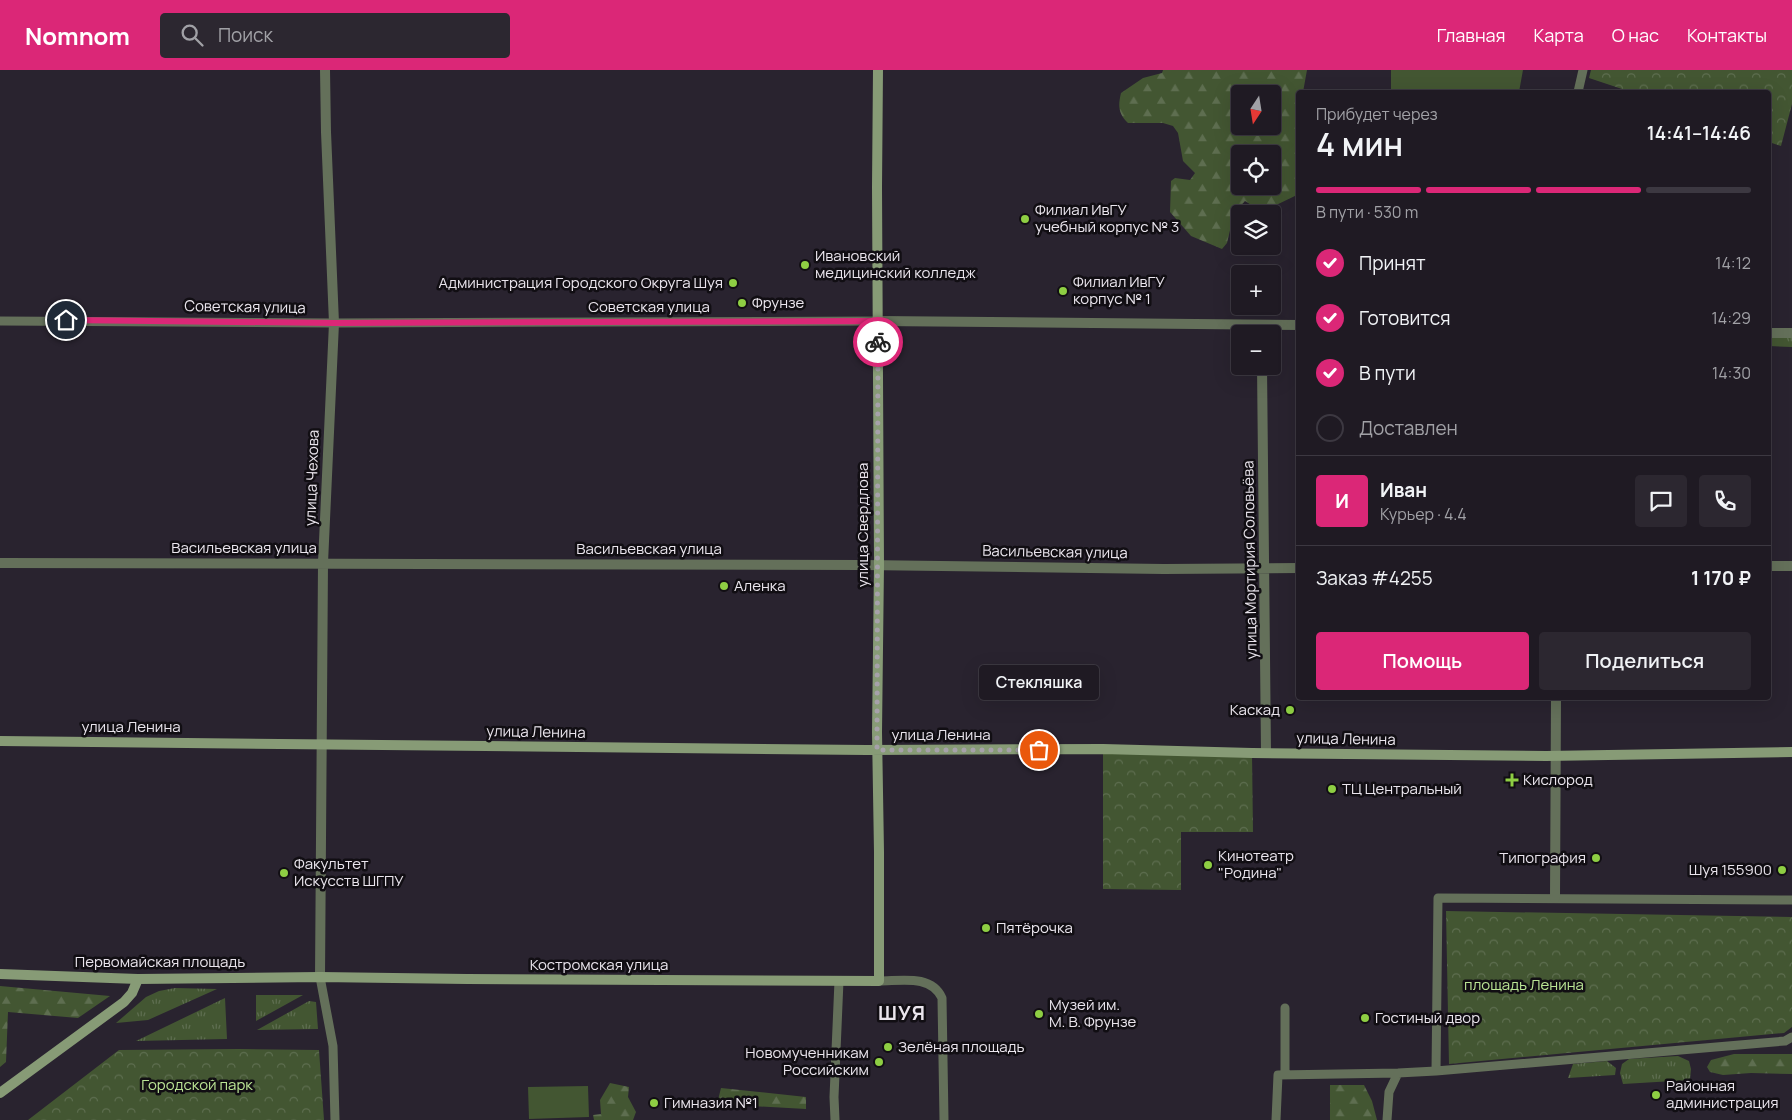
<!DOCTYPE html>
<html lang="ru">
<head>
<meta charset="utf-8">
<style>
	body { margin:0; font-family:Manrope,sans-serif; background:#2c2730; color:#f1f3f6; height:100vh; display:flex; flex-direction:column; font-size:19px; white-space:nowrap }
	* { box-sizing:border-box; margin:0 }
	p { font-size:16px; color:#a1a1a6 }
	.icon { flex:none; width:28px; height:28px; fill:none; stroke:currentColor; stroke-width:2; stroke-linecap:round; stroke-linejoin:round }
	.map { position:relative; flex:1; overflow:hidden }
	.sheet { position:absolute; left:1296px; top:20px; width:475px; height:610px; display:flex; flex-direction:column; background:#1f1a23; border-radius:5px; box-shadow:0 5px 20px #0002,0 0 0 1px #3c3841 }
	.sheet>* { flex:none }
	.needle { width:32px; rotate:192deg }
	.fabs { position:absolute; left:1231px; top:15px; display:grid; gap:10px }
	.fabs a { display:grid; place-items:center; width:50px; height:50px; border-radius:5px; background:#1f1a23; box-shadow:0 5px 20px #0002,0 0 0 1px #3c3841; font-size:25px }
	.pin { position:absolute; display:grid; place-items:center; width:42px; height:42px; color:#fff; margin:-21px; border:2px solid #fff; border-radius:50%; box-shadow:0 1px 5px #0007 }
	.courier { position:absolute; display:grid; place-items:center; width:50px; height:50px; margin:-25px; border:4px solid #db2777; border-radius:50%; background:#fff; color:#222; box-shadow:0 1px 6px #0007 }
	.bubble { position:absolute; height:35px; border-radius:5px; background:#1f1a23; box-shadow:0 5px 20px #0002,0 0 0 1px #3c3841; font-size:16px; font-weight:600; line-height:35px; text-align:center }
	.headline em { font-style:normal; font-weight:600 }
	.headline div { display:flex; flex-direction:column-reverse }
	.headline { display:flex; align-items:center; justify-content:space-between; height:85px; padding:0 20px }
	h1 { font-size:32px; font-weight:600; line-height:38px }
	.bar { display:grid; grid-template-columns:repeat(4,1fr); gap:8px 5px; align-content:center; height:60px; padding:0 20px }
	.bar i { height:6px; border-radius:4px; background:#3c3841 }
	.bar .active { background:#db2777 }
	.bar p { grid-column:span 4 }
	.line { display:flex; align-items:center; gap:12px; padding:0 20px; border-top:1px solid #3c3841 }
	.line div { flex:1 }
	.round { display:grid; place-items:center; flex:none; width:52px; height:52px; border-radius:5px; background:#2c2730 }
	ol { padding:0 20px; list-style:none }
	li { display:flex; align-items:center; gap:15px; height:55px }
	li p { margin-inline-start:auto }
	li .icon { padding:5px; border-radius:50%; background:#db2777; color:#fff; stroke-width:4 }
	li:last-child { color:#a1a1a6 }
	li i { width:28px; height:28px; border:2px solid #3c3841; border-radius:50% }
	.cta { display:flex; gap:10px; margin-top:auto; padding:10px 20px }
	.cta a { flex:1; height:58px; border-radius:5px; background:#db2777; color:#fff; font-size:20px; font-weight:600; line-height:58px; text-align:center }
	.cta a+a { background:#2c2730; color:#f1f3f6 }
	header { display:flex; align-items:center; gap:30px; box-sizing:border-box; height:70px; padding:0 25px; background:#db2777; color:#fff }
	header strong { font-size:24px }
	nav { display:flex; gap:28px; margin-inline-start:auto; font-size:18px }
	.search { width:350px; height:45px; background:#2c2730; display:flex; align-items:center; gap:12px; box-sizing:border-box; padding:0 18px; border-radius:5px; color:#a1a1a6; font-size:19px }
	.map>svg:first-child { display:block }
</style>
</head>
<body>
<header>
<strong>Nomnom</strong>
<div class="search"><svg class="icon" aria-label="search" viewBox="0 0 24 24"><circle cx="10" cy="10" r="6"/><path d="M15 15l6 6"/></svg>Поиск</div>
<nav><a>Главная</a><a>Карта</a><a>О нас</a><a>Контакты</a></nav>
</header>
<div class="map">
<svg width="1792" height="1050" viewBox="0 0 1792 1050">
	<defs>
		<pattern id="grass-tufts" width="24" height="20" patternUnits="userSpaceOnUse" patternTransform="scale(1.25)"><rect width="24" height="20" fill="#435632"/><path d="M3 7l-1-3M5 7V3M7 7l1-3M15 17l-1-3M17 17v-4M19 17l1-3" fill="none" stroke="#5e6e50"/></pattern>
		<pattern id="forest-firs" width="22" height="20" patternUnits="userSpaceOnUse" patternTransform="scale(1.25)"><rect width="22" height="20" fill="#435632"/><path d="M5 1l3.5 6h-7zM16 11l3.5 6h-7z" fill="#5e6e50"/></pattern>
		<pattern id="park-crowns" width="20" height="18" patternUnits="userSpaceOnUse" patternTransform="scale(1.25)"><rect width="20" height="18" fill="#435632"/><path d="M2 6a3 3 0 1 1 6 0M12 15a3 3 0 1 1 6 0" fill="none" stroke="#5e6e50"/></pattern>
	</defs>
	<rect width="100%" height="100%" fill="#29232f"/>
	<path fill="url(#grass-tufts)" d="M1769 268H1792V277L1769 276Z
		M175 918 217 919 148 950 116 953 146 927 159 921Z
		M256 925H303L256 951Z
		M225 928 227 969 136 971Z
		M309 931 316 932 318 959 257 960Z
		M1678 986 1689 991 1691 999 1690 1010 1623 1014 1620 1003 1622 994 1629 989Z
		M1607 991 1616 998 1615 1005 1568 1008 1573 994Z"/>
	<path fill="url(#forest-firs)" fill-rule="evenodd" d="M1163 0H1307L1303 22H1299V124L1268 139 1256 138 1245 131 1234 143 1227 173 1222 179 1191 166 1170 142 1171 111 1175 108 1190 110 1195 103 1183 91 1178 63 1173 56 1163 53H1128C1118 43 1118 36 1121 23L1143 8 1162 3ZM1240 24H1272V56H1240ZM1240 84H1272V116H1240Z
		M0 916 110 926 78 948 8 942 6 992 0 997Z
		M1734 984H1792V1004L1751 1003 1723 1005 1710 1002 1707 997 1711 990Z
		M610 1013 629 1017 628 1027 636 1042 633 1050H594L593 1045 601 1044 600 1030Z
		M1364 1015 1372 1031 1377 1050H1330V1015Z
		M721 1018 806 1027V1039L717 1034Z"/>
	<path fill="url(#park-crowns)" d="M1591 0H1792V34L1781 76 1769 72V22H1631L1589 8Z
		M1103 679 1252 683 1253 762H1181V820L1103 819Z
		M1446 841 1792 847V957L1784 963 1449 994Z
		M239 979 319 980 324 1050H28L119 980Z"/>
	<path fill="#435632" d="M1391 0H1523L1519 22H1391Z
		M588 1016 589 1047 529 1049 528 1017Z"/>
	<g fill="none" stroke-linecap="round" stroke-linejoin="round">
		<path stroke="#64705a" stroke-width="9" d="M1578 22 1583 0
			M0 251 334 253 878 251
			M1792 830 1438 828 1436 1001 1785 971 1792 967
			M320 907 333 976 335 1050
			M879 911C901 911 931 904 942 928L944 1050
			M1285 938V1005
			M835 1050 834 1027 839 911
			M1276 1050 1278 1005 1398 1003 1436 1001
			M1387 1050 1389 1022 1398 1003"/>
		<path stroke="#64705a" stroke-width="10" d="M878 251 1299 255
			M1769 263H1792
			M1262 296 1266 683
			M0 493 864 495 1164 499 1299 498
			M1769 496H1792
			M1555 828 1556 628
			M320 907 323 493 334 253 326 62 325 0"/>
		<path stroke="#879b76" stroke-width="10" d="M0 671 867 680 1103 679 1252 683 1546 686 1792 682
			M0 904 138 909 320 907 467 909 879 911V782L877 662 879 495 877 117 878 0
			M0 1023 124 932 132 923 138 909"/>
	</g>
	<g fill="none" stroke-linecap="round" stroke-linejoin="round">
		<path stroke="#a6a1aa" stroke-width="5" stroke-dasharray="0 9" d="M878 272 877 680H1039"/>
		<path stroke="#db2777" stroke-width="6" d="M66 250 334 253 878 251V272"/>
	</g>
	<g fill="#8ece43" stroke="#110e13" stroke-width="2">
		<circle cx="1025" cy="149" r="5"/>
		<circle cx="805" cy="195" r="5"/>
		<circle cx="733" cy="213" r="5"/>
		<circle cx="1063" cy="221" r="5"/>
		<circle cx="742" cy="233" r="5"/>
		<circle cx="724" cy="516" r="5"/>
		<circle cx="1290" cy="640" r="5"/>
		<path d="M1509.5 702.5h5v5h5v5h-5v5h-5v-5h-5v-5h5z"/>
		<circle cx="1332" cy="719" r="5"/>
		<circle cx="1596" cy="788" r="5"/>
		<circle cx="1208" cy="795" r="5"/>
		<circle cx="1782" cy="800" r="5"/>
		<circle cx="284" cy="803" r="5"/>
		<circle cx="986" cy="858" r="5"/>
		<circle cx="1039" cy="944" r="5"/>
		<circle cx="1365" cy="948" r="5"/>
		<circle cx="888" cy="977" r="5"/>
		<circle cx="879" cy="992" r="5"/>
		<circle cx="1656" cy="1025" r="5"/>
		<circle cx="654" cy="1033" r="5"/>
	</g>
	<g text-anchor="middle" stroke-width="5" stroke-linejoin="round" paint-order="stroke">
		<g font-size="15" fill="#eae5ed" stroke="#110e13" text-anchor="start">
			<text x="1035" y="145">Филиал ИвГУ<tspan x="1035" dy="17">учебный корпус № 3</tspan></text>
			<text x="815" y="191">Ивановский<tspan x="815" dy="17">медицинский колледж</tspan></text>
			<text x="1073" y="217">Филиал ИвГУ<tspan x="1073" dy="17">корпус № 1</tspan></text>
			<text x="723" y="218" text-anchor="end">Администрация Городского Округа Шуя</text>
			<text x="752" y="238">Фрунзе</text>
			<text x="734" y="521">Аленка</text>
			<text x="1280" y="645" text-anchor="end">Каскад</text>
			<text x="1523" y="715">Кислород</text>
			<text x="1342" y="724">ТЦ Центральный</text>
			<text x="1218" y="791">Кинотеатр<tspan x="1218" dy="17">"Родина"</tspan></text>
			<text x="1586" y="793" text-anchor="end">Типография</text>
			<text x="294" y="799">Факультет<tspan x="294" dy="17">Искусств ШГПУ</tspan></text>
			<text x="1772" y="805" text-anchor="end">Шуя 155900</text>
			<text x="996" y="863">Пятёрочка</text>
			<text x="1049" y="940">Музей им.<tspan x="1049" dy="17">М. В. Фрунзе</tspan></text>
			<text x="1375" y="953">Гостиный двор</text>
			<text x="898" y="982">Зелёная площадь</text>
			<text x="869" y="988" text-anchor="end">Новомученникам<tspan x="869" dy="17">Российским</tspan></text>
			<text x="1666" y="1021">Районная<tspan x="1666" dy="17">администрация</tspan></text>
			<text x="664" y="1038">Гимназия №1</text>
		</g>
		<g font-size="15" fill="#eae5ed" stroke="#110e13">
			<text transform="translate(245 237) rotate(1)" y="5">Советская улица</text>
			<text x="649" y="242">Советская улица</text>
			<text transform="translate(312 408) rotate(-88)" y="5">улица Чехова</text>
			<text transform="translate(863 455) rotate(-90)" y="5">улица Свердлова</text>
			<text x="244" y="483">Васильевская улица</text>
			<text x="649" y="484">Васильевская улица</text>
			<text transform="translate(1055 482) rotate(1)" y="5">Васильевская улица</text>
			<text transform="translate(1250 490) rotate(-91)" y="5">улица Мортирия Соловьёва</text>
			<text x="131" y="662">улица Ленина</text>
			<text transform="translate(536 662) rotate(1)" y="5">улица Ленина</text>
			<text x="941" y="670">улица Ленина</text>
			<text transform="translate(1346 669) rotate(1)" y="5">улица Ленина</text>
			<text x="160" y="897">Первомайская площадь</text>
			<text x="599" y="900">Костромская улица</text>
		</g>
		<g font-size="15" fill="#bbe595" stroke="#110e13">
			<text x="1524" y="920">площадь Ленина</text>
			<text x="197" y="1020">Городской парк</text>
		</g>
		<g font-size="20" font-weight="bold" letter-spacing="1" fill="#eae5ed" stroke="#110e13">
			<text x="902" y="950">ШУЯ</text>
		</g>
	</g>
</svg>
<div class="fabs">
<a><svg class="needle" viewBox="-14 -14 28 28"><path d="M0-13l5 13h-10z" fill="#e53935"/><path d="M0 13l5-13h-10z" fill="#a1a1a6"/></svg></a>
<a><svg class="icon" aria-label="locate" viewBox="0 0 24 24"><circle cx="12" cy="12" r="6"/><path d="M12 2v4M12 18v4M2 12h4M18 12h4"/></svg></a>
<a><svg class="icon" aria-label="layers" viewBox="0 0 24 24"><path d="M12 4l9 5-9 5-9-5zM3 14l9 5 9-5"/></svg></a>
<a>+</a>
<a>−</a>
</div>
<div class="pin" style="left:1039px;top:680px;background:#ea580c"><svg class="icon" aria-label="bag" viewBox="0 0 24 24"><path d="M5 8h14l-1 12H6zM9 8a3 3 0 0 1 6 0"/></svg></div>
<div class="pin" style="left:66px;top:250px;background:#1f2937"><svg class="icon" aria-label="home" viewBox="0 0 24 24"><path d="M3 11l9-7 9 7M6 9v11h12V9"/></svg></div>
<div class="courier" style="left:878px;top:272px"><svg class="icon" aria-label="bike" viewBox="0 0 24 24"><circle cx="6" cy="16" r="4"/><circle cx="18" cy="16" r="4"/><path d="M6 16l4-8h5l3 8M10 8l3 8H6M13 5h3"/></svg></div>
<div class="bubble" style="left:979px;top:595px;width:120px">Стекляшка</div>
<section class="sheet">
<div class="headline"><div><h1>4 мин</h1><p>Прибудет через</p></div><em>14:41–14:46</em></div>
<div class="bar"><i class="active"></i><i class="active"></i><i class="active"></i><i></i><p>В пути · 530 m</p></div>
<ol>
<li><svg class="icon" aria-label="check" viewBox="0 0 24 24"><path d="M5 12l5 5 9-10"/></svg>Принят<p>14:12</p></li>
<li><svg class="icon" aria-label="check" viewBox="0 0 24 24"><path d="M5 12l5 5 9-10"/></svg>Готовится<p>14:29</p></li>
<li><svg class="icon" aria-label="check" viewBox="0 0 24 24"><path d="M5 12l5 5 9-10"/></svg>В пути<p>14:30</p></li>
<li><i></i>Доставлен</li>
</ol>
<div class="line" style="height:90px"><b class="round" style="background:#db2777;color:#fff">И</b><div><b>Иван</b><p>Курьер · 4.4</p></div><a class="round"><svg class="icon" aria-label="chat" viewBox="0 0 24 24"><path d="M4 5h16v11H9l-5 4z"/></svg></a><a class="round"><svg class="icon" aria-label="phone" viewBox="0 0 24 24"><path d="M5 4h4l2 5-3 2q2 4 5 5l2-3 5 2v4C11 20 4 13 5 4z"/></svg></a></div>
<div class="line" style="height:65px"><div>Заказ #4255</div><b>1 170 ₽</b></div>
<div class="cta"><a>Помощь</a><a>Поделиться</a></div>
</section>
</div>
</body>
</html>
